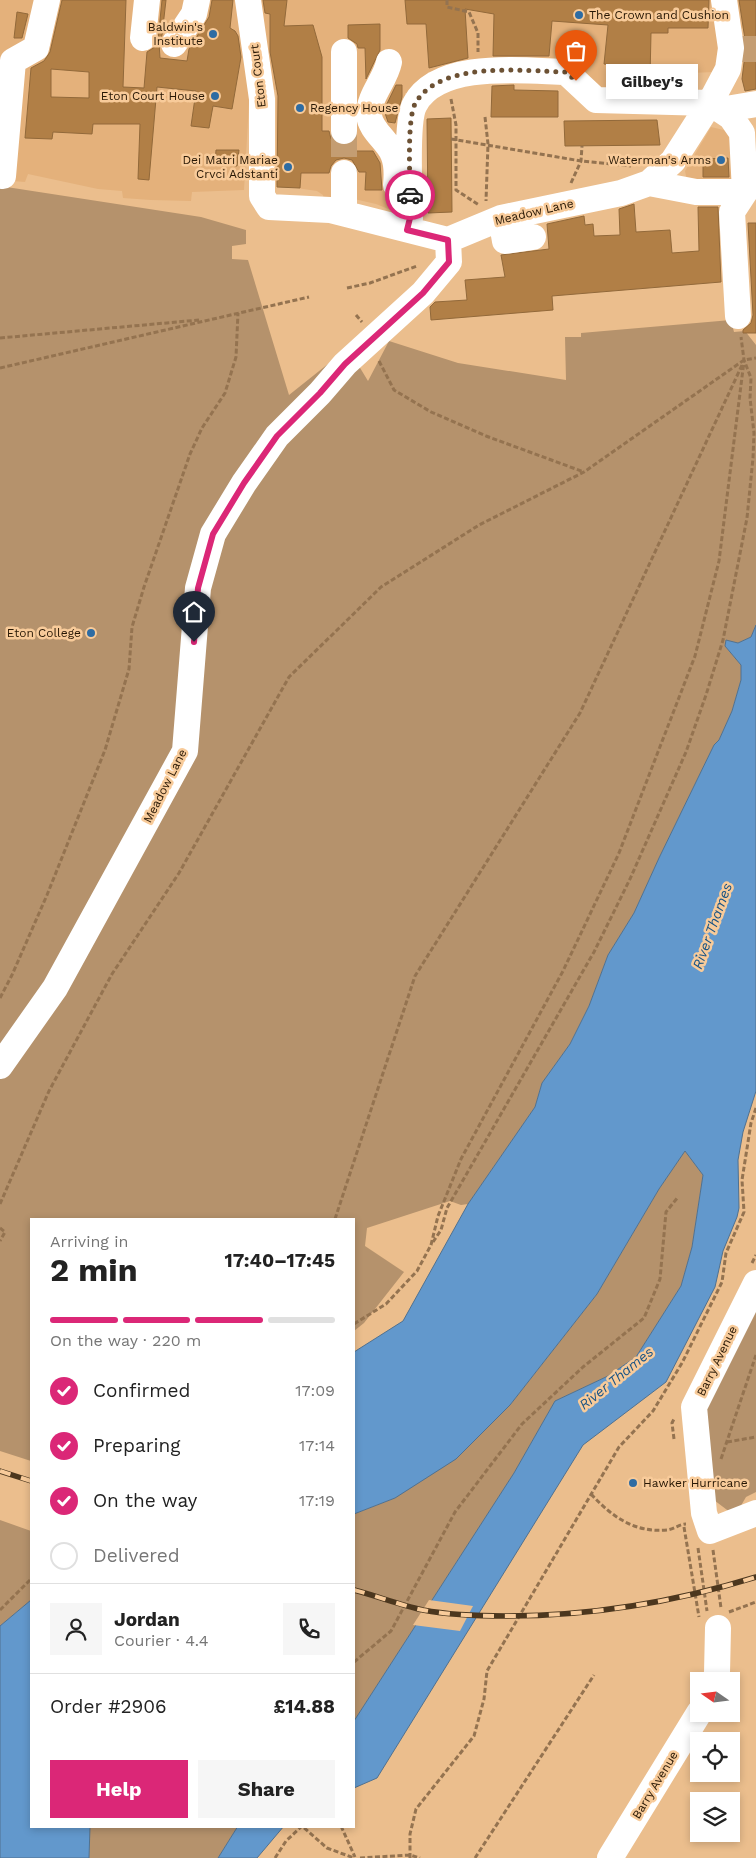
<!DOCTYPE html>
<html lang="en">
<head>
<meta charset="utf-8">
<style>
	body { margin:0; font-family:"Work Sans",sans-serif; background:#f6f6f6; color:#222; height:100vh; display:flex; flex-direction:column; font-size:19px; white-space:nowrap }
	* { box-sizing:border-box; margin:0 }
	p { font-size:16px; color:#767676 }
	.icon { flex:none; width:28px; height:28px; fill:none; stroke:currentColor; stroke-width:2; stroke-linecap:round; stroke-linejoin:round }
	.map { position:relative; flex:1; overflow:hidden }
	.details { position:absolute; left:30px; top:1218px; width:325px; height:610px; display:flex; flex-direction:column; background:#fff; border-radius:0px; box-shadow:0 2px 8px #0003 }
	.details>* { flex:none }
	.needle { width:32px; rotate:284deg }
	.tools { position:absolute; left:690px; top:1672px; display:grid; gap:10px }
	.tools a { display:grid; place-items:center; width:50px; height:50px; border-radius:0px; background:#fff; box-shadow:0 2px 8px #0003; font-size:25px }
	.pin { position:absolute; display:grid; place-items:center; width:42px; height:42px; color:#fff; margin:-51px -21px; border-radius:50% 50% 50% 0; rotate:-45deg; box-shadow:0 0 5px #0007 }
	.pin .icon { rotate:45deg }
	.courier { position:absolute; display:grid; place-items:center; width:50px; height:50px; margin:-25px; border:4px solid #db2777; border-radius:50%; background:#fff; color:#222; box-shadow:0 1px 6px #0007 }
	.bubble { position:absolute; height:35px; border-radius:0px; background:#fff; box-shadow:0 2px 8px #0003; font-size:16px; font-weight:700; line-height:35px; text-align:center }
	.summary em { font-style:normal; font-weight:700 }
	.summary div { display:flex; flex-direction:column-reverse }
	.summary { display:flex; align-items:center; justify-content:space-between; height:85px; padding:0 20px }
	h1 { font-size:32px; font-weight:700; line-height:38px }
	.bar { display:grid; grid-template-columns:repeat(4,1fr); gap:8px 5px; align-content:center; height:60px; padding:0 20px }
	.bar i { height:6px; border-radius:4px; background:#e0e0e0 }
	.bar .on { background:#db2777 }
	.bar p { grid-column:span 4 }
	.line { display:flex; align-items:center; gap:12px; padding:0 20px; border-top:1px solid #e0e0e0 }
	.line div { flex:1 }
	.round { display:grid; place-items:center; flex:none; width:52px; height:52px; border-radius:0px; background:#f6f6f6 }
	ol { padding:0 20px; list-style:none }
	li { display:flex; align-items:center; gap:15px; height:55px }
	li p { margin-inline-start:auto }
	li .icon { padding:5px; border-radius:50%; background:#db2777; color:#fff; stroke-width:4 }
	li:last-child { color:#767676 }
	li i { width:28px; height:28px; border:2px solid #e0e0e0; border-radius:50% }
	.button { display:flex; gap:10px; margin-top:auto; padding:10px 20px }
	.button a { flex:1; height:58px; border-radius:0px; background:#db2777; color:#fff; font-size:20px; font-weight:700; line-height:58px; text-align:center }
	.button a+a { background:#f6f6f6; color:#222 }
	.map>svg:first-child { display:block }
</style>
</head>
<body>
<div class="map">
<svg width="756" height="1858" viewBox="0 0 756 1858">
	<rect width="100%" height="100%" fill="#ebbe8d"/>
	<path fill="#e4b17b" d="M0 0H756V27L738 29 714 72 668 74 669 91 603 97 494 65 428 72V78L412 93H405L406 216 376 204 354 199 324 200 323 195 317 191 276 185V90L250 86 244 190 192 192 191 201 151 200 123 198 122 191 98 189 28 174 25 182 0 180Z
		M711 127 728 131 734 161 735 181 688 185 685 171Z"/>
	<path fill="#b5926c" d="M0 186 201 217 246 230V244L232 246V259L248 260 289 395 348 348 368 381 389 341 458 363 566 380 565 337H581V333L731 320 734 332 745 331 756 345V625L751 637 738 643 726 640 725 646 741 665V680L732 711 719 740 714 745 659 858 634 913 608 955 589 1006 570 1044 542 1083 535 1107 468 1204 461 1205 450 1201 367 1228 365 1246 404 1272 364 1323 354 1331V1219H31V1461L0 1451Z
		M685 1151 703 1175 692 1247 681 1286 636 1357 608 1376 555 1401 514 1473 354 1721V1514L395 1498 510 1405 597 1294 659 1189Z
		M756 1303V1492L746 1497 735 1516 710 1497 706 1409Z
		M0 1520 31 1531V1600L0 1626Z
		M90 1826H238L218 1858H89Z"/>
	<path fill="#6298cc" stroke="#507190" d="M756 625V1091L743 1132 738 1160 739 1208 737 1217 723 1251 715 1287 666 1382 583 1445 377 1778 354 1788V1721L514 1473 555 1401 608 1376 636 1357 681 1286 692 1247 703 1175 685 1151 659 1189 597 1294 510 1405 456 1459 395 1498 354 1514V1352L403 1321 468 1204 535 1107 542 1083 570 1044 589 1006 608 955 634 913 659 858 714 745 719 740 732 711 741 680V665L725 646 726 640 738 643 751 637Z
		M31 1600V1826H90L89 1858H0V1626Z
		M238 1826H284L257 1858H218Z"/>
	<path fill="#ebbe8d" d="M429 1600 473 1606 460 1631 413 1625Z"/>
	<path fill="#b17f46" stroke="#92693a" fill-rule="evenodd" d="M62 0H126L123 87 144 88 147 52 155 47 158 40 162 0H166L162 35 159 43 160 58 187 61 189 49 209 17 212 0H233L230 28 235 31 238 36 241 57 232 109 213 106 209 128 191 126 196 91 157 87 149 180 138 179 140 124H93L92 134 53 132 52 139 25 138 31 68 44 61 50 52ZM51 69 89 72V98L51 97Z
		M263 0H287L284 26 313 25 322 57V131H329L331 139 337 144 344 146 354 142V151H373L380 163 382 190H365L366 172H359L352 160 344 158 336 160 331 166 329 173H301L300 188 277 187 278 96 270 52V14L265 13Z
		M405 0H709L708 28H668V33H651L650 78 688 76 689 87 628 86V66L604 64 608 25 552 21 549 56H493L494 14 465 9 468 58 429 68 426 24H407Z
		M739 0H756V89L745 91 742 79 746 46Z
		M17 12 28 14 22 38H14Z
		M380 24V50L366 79 365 48H358L357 44 348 38V25Z
		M396 85H402V97L395 123 388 122 384 110Z
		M514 85V90L558 91V117H491L492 86Z
		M451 118 452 212 428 213 427 119Z
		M657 120 660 145 565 146 564 121Z
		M216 150H239L237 166 215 164Z
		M728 158 729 177H703V159Z
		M634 204 636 232 670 230 672 253 699 251 698 207H718L721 282 552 296 553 310 431 320 430 307 435 302 467 300 465 280 505 277 501 255 549 249 547 224 584 216 585 225 593 224 594 236 620 235 619 209Z
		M748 223H756V333H743V330L751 323 753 315Z"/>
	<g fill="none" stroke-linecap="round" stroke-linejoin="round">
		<path stroke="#c49d72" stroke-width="26" stroke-dasharray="26 13" stroke-linecap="butt" d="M740 49H756
			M344 131V173"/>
		<path stroke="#947350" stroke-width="3" stroke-dasharray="5 2.5" stroke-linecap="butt" d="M447 0V7L469 12 478 33V52
			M451 99 456 125V190L479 205
			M485 117 488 144 486 201
			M451 139 581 161 631 166
			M571 183 581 161 582 146
			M347 288 370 283 417 266
			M356 315 362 322
			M0 338 199 320
			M379 361 394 390 431 412 486 436 584 472
			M0 368 309 297
			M0 998 12 975 47 895 105 750 129 669 132 627 144 587 190 454 202 428 225 393 236 357 238 313
			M0 1204 49 1091 112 974 179 873 289 677 381 587 479 525 584 472 744 360 756 358
			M335 1219 415 976 580 713 743 363
			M0 1228 5 1232 0 1241
			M433 1242 441 1230 447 1208 594 952 630 879 686 752 706 695 723 640 747 518 753 458 754 433 750 398 751 378 744 360 741 337
			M752 1263 756 1255
			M354 1324 386 1304 417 1271 431 1245 438 1216 461 1159 563 971 619 853 695 656 719 561 744 361
			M674 1439 672 1423 674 1419
			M727 1442 756 1437
			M721 1459 756 1355
			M591 1494C612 1517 635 1533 667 1530 674 1529 680 1524 686 1524
			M684 1527 699 1617
			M698 1548 707 1611
			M713 1550 721 1608
			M0 1610 31 1579
			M729 1612 756 1602
			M354 1662 391 1631 455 1512 522 1424 583 1367 644 1318 660 1279 666 1212 678 1197
			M341 1826 355 1857
			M275 1858 286 1841 302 1826 327 1848 354 1858
			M360 1858 410 1855 420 1858
			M410 1858V1834L416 1809 474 1736 484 1699 487 1671 619 1447 653 1411 682 1363 722 1282 726 1253 744 1212 742 1180 751 1123 756 1108
			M475 1858 594 1675"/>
		<path stroke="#fff" stroke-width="26" d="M248 0 262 99V196L269 207 330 210 448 240
			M143 38 147 0
			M174 44 194 14 197 0
			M389 62C385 81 369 95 369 115 370 130 388 141 393 154 397 163 397 175 396 185
			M710 103 731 117 742 133 745 192
			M720 110 756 104
			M344 131V52
			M3 176 13 61 36 48 47 0
			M649 183 696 192H745
			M344 213V173
			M501 218 505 241 533 237
			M407 229 410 218C410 196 405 121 415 104 439 60 524 71 566 72L596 100 710 103
			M448 240 501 218 621 193 649 183 673 161 710 103 728 69 731 48 724 0
			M738 316 732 212 745 192
			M0 1066 55 988 185 751 198 588 213 534 244 483 277 436 320 393 345 364 423 293 449 262 448 240
			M756 1283 694 1407 704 1513 710 1531 756 1513
			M715 1681 717 1673 718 1628
			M610 1858 699 1713"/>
		<g stroke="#4c371e" stroke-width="5.5">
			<path id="rail" d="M0 1471 31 1481
				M354 1590C377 1596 400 1605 423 1610 450 1615 479 1616 506 1616 592 1616 675 1602 756 1577"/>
		</g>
		<use href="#rail" stroke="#f8cb9a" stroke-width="4" stroke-dasharray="11" stroke-linecap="butt"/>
	</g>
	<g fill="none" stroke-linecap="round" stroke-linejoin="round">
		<path stroke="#6c5134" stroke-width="5" stroke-dasharray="0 9" d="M410 195C410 176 407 119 415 104 439 60 523 71 566 72L576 81"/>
		<path stroke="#db2777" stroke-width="6" d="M194 642 198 588 213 534 244 483 277 436 320 393 345 364 423 293 449 262 448 240 407 230 410 218V195"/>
	</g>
	<g fill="#2e6ca3" stroke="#f8cb9a" stroke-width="2">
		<circle cx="579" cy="15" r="5"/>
		<circle cx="213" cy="34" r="5"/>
		<circle cx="215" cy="96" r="5"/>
		<circle cx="300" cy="108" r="5"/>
		<circle cx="721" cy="160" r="5"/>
		<circle cx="288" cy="167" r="5"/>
		<circle cx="91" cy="633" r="5"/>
		<circle cx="633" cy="1483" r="5"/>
	</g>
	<g text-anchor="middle" stroke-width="5" stroke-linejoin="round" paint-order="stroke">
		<g font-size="12" fill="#271704" stroke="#f8cb9a" text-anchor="end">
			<text x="589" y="19" text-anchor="start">The Crown and Cushion</text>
			<text x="203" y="31">Baldwin's<tspan x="203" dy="14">Institute</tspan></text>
			<text x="205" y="100">Eton Court House</text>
			<text x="310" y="112" text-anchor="start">Regency House</text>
			<text x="278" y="164">Dei Matri Mariae<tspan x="278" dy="14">Crvci Adstanti</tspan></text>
			<text x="711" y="164">Waterman's Arms</text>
			<text x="81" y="637">Eton College</text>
			<text x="643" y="1487" text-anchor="start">Hawker Hurricane</text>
		</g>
		<g font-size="12" fill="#271704" stroke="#f8cb9a">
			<text transform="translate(258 76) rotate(-97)" y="4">Eton Court</text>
			<text transform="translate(534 212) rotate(-13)" y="4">Meadow Lane</text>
			<text transform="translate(165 786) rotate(-63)" y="4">Meadow Lane</text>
			<text transform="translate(717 1361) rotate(-64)" y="4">Barry Avenue</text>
			<text transform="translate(655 1785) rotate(-59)" y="4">Barry Avenue</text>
		</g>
		<g font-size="14" font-style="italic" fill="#185385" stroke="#f8cb9a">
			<text transform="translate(712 926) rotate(-70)" y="5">River Thames</text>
			<text transform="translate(616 1378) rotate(-39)" y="5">River Thames</text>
		</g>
	</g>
</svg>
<div class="tools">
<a><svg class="needle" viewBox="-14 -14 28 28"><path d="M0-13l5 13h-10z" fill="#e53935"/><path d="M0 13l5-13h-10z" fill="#767676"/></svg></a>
<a><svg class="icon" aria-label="locate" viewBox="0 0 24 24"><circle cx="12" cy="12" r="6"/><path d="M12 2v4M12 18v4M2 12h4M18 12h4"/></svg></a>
<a><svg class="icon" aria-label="layers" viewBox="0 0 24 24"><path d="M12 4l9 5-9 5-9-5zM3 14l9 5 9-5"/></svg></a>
</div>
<div class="pin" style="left:576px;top:81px;background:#ea580c"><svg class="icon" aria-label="bag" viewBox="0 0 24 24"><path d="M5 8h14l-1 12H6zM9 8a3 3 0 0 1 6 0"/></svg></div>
<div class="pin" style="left:194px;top:642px;background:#1f2937"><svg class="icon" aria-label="home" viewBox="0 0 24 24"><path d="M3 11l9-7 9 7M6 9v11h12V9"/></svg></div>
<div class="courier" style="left:410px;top:195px"><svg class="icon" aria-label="car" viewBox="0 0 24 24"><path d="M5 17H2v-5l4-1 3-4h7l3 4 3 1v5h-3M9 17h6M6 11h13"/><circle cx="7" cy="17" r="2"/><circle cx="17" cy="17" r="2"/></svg></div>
<div class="bubble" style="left:606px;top:64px;width:92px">Gilbey's</div>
<section class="details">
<div class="summary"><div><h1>2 min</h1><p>Arriving in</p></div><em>17:40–17:45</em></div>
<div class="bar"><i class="on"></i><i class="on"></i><i class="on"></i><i></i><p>On the way · 220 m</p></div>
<ol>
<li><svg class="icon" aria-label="check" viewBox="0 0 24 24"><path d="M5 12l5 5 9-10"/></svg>Confirmed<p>17:09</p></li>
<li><svg class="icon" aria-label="check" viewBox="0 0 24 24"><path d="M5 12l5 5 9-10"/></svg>Preparing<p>17:14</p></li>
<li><svg class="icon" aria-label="check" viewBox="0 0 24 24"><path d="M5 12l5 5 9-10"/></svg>On the way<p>17:19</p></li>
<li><i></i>Delivered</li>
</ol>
<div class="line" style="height:90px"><a class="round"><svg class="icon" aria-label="person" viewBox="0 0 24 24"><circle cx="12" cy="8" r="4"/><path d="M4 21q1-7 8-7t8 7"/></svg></a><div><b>Jordan</b><p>Courier · 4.4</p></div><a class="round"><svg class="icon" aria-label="phone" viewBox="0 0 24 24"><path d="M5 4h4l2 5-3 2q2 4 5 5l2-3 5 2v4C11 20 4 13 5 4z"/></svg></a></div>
<div class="line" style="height:65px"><div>Order #2906</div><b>£14.88</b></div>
<div class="button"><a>Help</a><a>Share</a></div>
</section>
</div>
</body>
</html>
